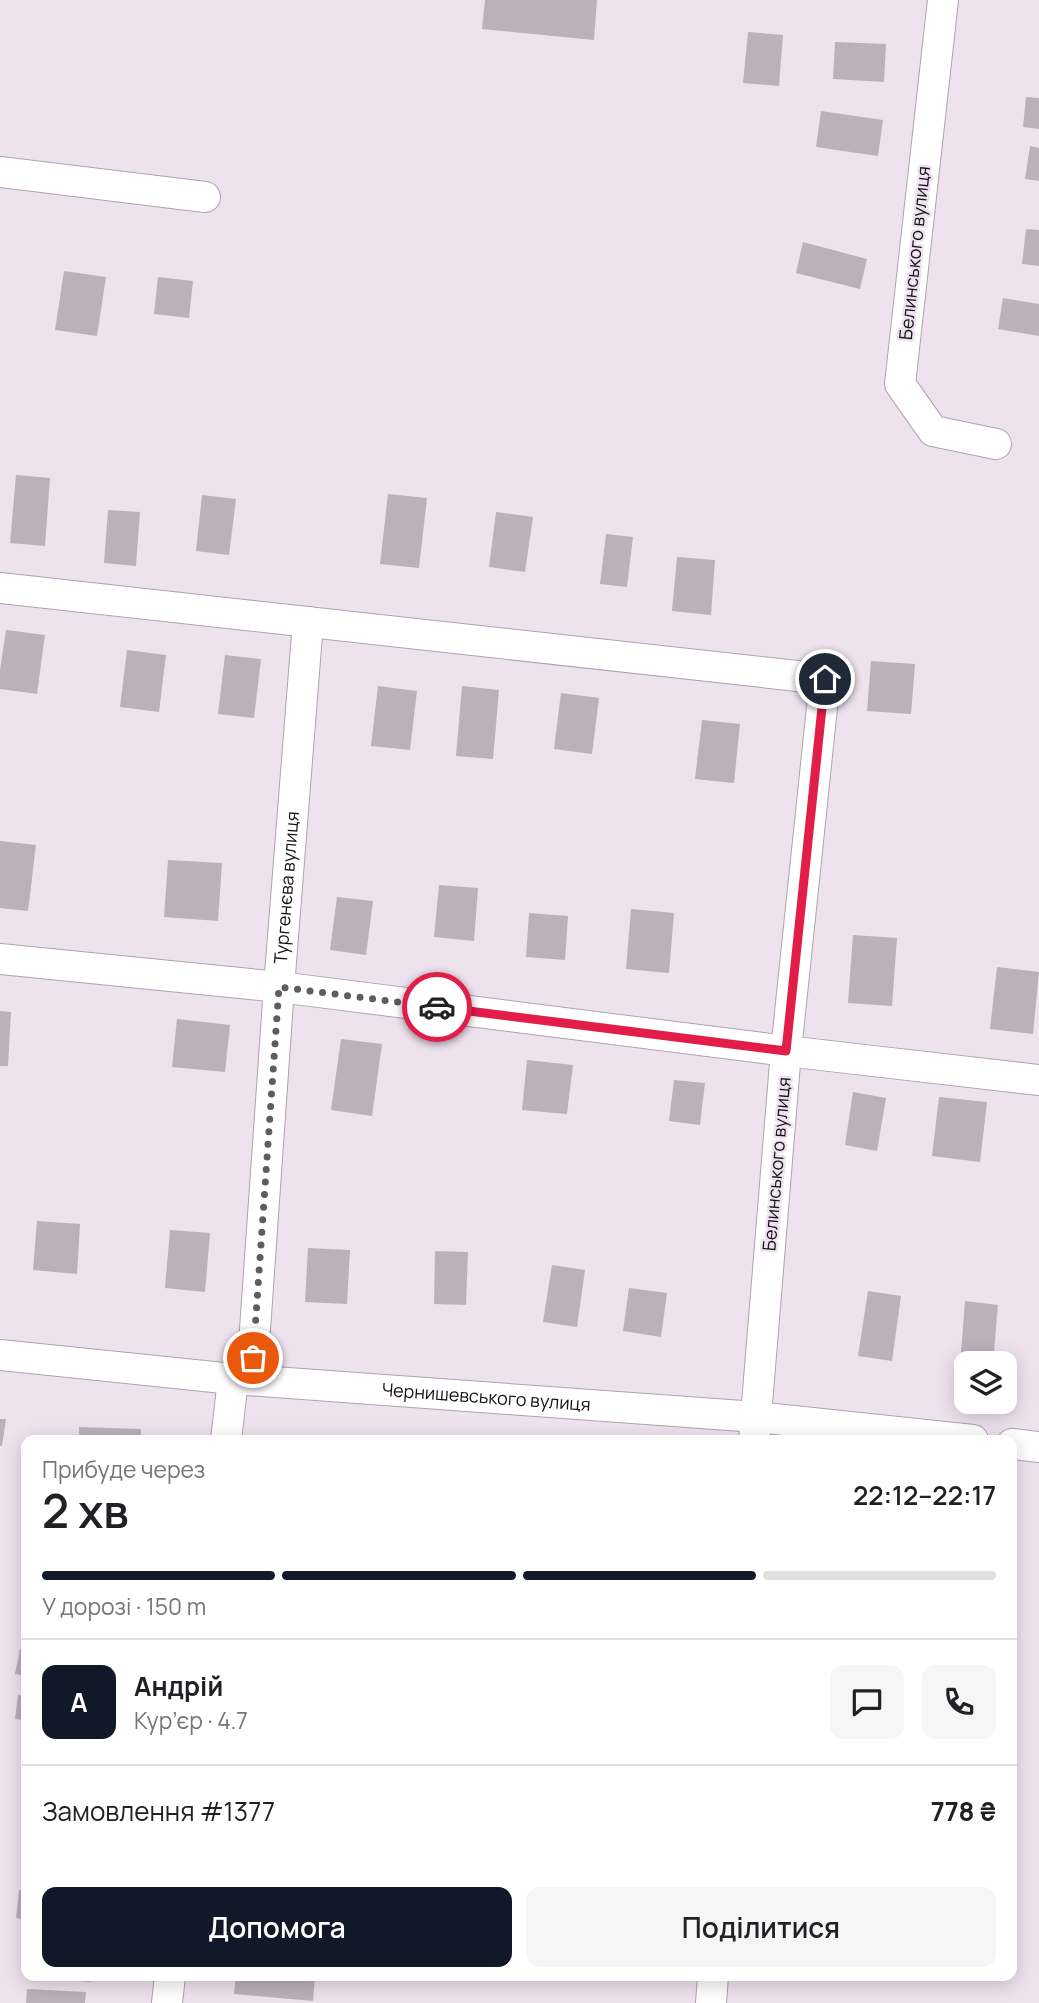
<!DOCTYPE html>
<html lang="uk">
<head>
<meta charset="utf-8">
<style>
	body { margin:0; font-family:Manrope,sans-serif; background:#f6f6f6; color:#202124; height:100vh; display:flex; flex-direction:column; font-size:26px; white-space:nowrap }
	* { box-sizing:border-box; margin:0 }
	p { font-size:23px; color:#757577 }
	.icon { flex:none; width:38px; height:38px; fill:none; stroke:currentColor; stroke-width:2; stroke-linecap:round; stroke-linejoin:round }
	.map { position:relative; flex:1; overflow:hidden }
	.side { position:absolute; left:21px; top:1435px; width:996px; height:546px; display:flex; flex-direction:column; background:#fff; border-radius:14px; box-shadow:0 4px 18px #0003 }
	.side>* { flex:none }
	.controls { position:absolute; left:954px; top:1351px; display:grid; gap:14px }
	.controls a { display:grid; place-items:center; width:63px; height:63px; border-radius:14px; background:#fff; box-shadow:0 4px 18px #0003; font-size:35px }
	.pin { position:absolute; display:grid; place-items:center; width:60px; height:60px; color:#fff; margin:-30px; border:4px solid #fff; border-radius:50%; box-shadow:0 2px 7px #0007 }
	.courier { position:absolute; display:grid; place-items:center; width:70px; height:70px; margin:-35px; border:5px solid #e11d48; border-radius:50%; background:#fff; color:#222; box-shadow:0 2px 9px #0007 }
	.summary em { font-style:normal; font-weight:600 }
	.summary div { display:flex; flex-direction:column-reverse }
	.summary { display:flex; align-items:center; justify-content:space-between; height:119px; padding:0 21px }
	h1 { font-size:46px; font-weight:600; line-height:52px }
	.bar { display:grid; grid-template-columns:repeat(4,1fr); gap:10px 7px; align-content:center; height:84px; padding:0 21px }
	.bar i { height:9px; border-radius:5px; background:#e0e0e0 }
	.bar .current { background:#111827 }
	.bar p { grid-column:span 4 }
	.line { display:flex; align-items:center; gap:18px; padding:0 21px; border-top:2px solid #e0e0e0 }
	.line div { flex:1 }
	.round { display:grid; place-items:center; flex:none; width:74px; height:74px; border-radius:14px; background:#f6f6f6 }
	.action { display:flex; gap:14px; margin-top:auto; padding:14px 21px }
	.action a { flex:1; height:80px; border-radius:14px; background:#111827; color:#fff; font-size:28px; font-weight:600; line-height:80px; text-align:center }
	.action a+a { background:#f6f6f6; color:#202124 }
	.map>svg:first-child { display:block }
</style>
</head>
<body>
<div class="map">
<svg width="1039" height="2003" viewBox="0 0 1039 2003">
	<rect width="100%" height="100%" fill="#eee2ef"/>
	<path fill="#bbb0bc" d="M485 0H597L594 40 482 29Z
		M748 32 783 35 779 86 743 83Z
		M835 42 886 44 884 82 833 79Z
		M1026 97 1039 98V129L1023 127Z
		M821 111 883 120 878 156 816 147Z
		M1030 146 1039 148V181L1025 179Z
		M1026 229 1039 230V266L1022 264Z
		M803 242 867 259 860 289 796 273Z
		M64 271 106 277 97 336 55 330Z
		M158 277 193 281 189 318 154 314Z
		M1003 298 1039 304V336L998 329Z
		M16 475 50 478 45 546 10 543Z
		M388 494 427 498 419 568 380 564Z
		M202 495 236 499 229 555 196 551Z
		M108 510 140 512 136 566 104 563Z
		M496 512 533 517 525 572 489 567Z
		M606 534 633 537 627 587 600 584Z
		M677 557 715 560 711 615 672 611Z
		M6 630 45 635 37 694 0 689V670Z
		M127 650 166 655 159 712 120 707Z
		M225 655 261 659 254 718 218 714Z
		M871 661 915 664 911 714 867 711Z
		M378 686 417 691 410 750 371 746Z
		M462 686 499 690 493 759 456 756Z
		M561 693 599 698 592 754 554 749Z
		M702 720 740 724 734 783 695 779Z
		M0 841 36 845 28 911 0 908Z
		M168 860 222 863 218 921 164 917Z
		M439 885 478 888 474 941 434 937Z
		M337 897 373 901 366 955 330 950Z
		M631 909 674 913 669 973 626 969Z
		M529 913 568 916 565 960 526 957Z
		M853 935 897 938 892 1006 848 1003Z
		M997 967 1039 972 1033 1034 990 1029Z
		M0 1011 11 1012 8 1066H0Z
		M177 1019 230 1025 225 1072 172 1067Z
		M341 1039 382 1044 372 1116 331 1110Z
		M527 1060 573 1065 567 1114 522 1110Z
		M674 1080 705 1083 700 1125 669 1121Z
		M853 1092 886 1098 877 1151 845 1145Z
		M939 1097 987 1102 980 1162 932 1156Z
		M37 1221 80 1224 77 1274 33 1270Z
		M170 1230 210 1233 205 1292 165 1288Z
		M308 1248 350 1250 347 1304 305 1302Z
		M435 1251 468 1252 466 1305 434 1304Z
		M552 1265 585 1270 577 1327 543 1322Z
		M629 1288 667 1293 661 1337 623 1331Z
		M868 1291 901 1296 892 1361 858 1356Z
		M965 1301 998 1305 993 1363H966V1366L960 1365Z
		M0 1419H6L2 1446H0Z
		M79 1427 141 1429V1440H79Z
		M20 1649 26 1650V1676L15 1674Z
		M18 1695 26 1696V1720L15 1719Z
		M19 1890 26 1891V1920L16 1918Z
		M37 1976H91V1982L37 1978Z
		M236 1976 315 1977 313 2001 234 1994Z
		M27 1989 86 1992 85 2003H26Z"/>
	<g fill="none" stroke-linecap="round" stroke-linejoin="round">
		<g stroke="#aea3af" stroke-width="32">
			<g id="minor">
				<path d="M943 0 900 384 933 431 996 444"/>
				<path d="M0 172 205 197"/>
				<path d="M0 588 825 679 786 1051 754 1440"/>
				<path d="M0 959 279 987 786 1051 1039 1080"/>
				<path id="s1" d="M0 1355 233 1379 756 1417 973 1440"/>
				<path id="s2" d="M226 1440 233 1379 253 1358 279 987 308 622"/>
				<path d="M1012 1444 1039 1447"/>
				<path d="M167 2003 170 1976"/>
				<path d="M711 2003 713 1976"/>
			</g>
		</g>
		<use href="#minor" stroke="#fff" stroke-width="30"/>
	</g>
	<g fill="none" stroke-linecap="round" stroke-linejoin="round">
		<path stroke="#605a61" stroke-width="7" stroke-dasharray="0 12.6" d="M253 1358 279 987 437 1007"/>
		<path stroke="#e11d48" stroke-width="9" d="M437 1007 786 1051 825 679"/>
	</g>
	<g text-anchor="middle" stroke-width="5" stroke-linejoin="round" paint-order="stroke">
		<g font-size="18" fill="#141015" stroke="#eee2ef">
			<text transform="translate(915 253) rotate(-84)" y="6">Белинського вулиця</text>
			<text dy="6" stroke="none"><textPath href="#s2" startOffset="562">Тургенєва вулиця</textPath></text>
			<text transform="translate(777 1164) rotate(-85)" y="6">Белинського вулиця</text>
			<text dy="6" stroke="none"><textPath href="#s1" startOffset="488">Чернишевського вулиця</textPath></text>
		</g>
	</g>
</svg>
<div class="controls">
<a><svg class="icon" aria-label="layers" viewBox="0 0 24 24"><path d="M12 4l9 5-9 5-9-5zM3 14l9 5 9-5"/></svg></a>
</div>
<div class="pin" style="left:253px;top:1358px;background:#ea580c"><svg class="icon" aria-label="bag" viewBox="0 0 24 24"><path d="M5 8h14l-1 12H6zM9 8a3 3 0 0 1 6 0"/></svg></div>
<div class="pin" style="left:825px;top:679px;background:#1f2937"><svg class="icon" aria-label="home" viewBox="0 0 24 24"><path d="M3 11l9-7 9 7M6 9v11h12V9"/></svg></div>
<div class="courier" style="left:437px;top:1007px"><svg class="icon" aria-label="car" viewBox="0 0 24 24"><path d="M5 17H2v-5l4-1 3-4h7l3 4 3 1v5h-3M9 17h6M6 11h13"/><circle cx="7" cy="17" r="2"/><circle cx="17" cy="17" r="2"/></svg></div>
<section class="side">
<div class="summary"><div><h1>2 хв</h1><p>Прибуде через</p></div><em>22:12–22:17</em></div>
<div class="bar"><i class="current"></i><i class="current"></i><i class="current"></i><i></i><p>У дорозі · 150 m</p></div>
<div class="line" style="height:126px"><b class="round" style="background:#111827;color:#fff">А</b><div><b>Андрій</b><p>Кур’єр · 4.7</p></div><a class="round"><svg class="icon" aria-label="chat" viewBox="0 0 24 24"><path d="M4 5h16v11H9l-5 4z"/></svg></a><a class="round"><svg class="icon" aria-label="phone" viewBox="0 0 24 24"><path d="M5 4h4l2 5-3 2q2 4 5 5l2-3 5 2v4C11 20 4 13 5 4z"/></svg></a></div>
<div class="line" style="height:91px"><div>Замовлення #1377</div><b>778 ₴</b></div>
<div class="action"><a>Допомога</a><a>Поділитися</a></div>
</section>
</div>
</body>
</html>
